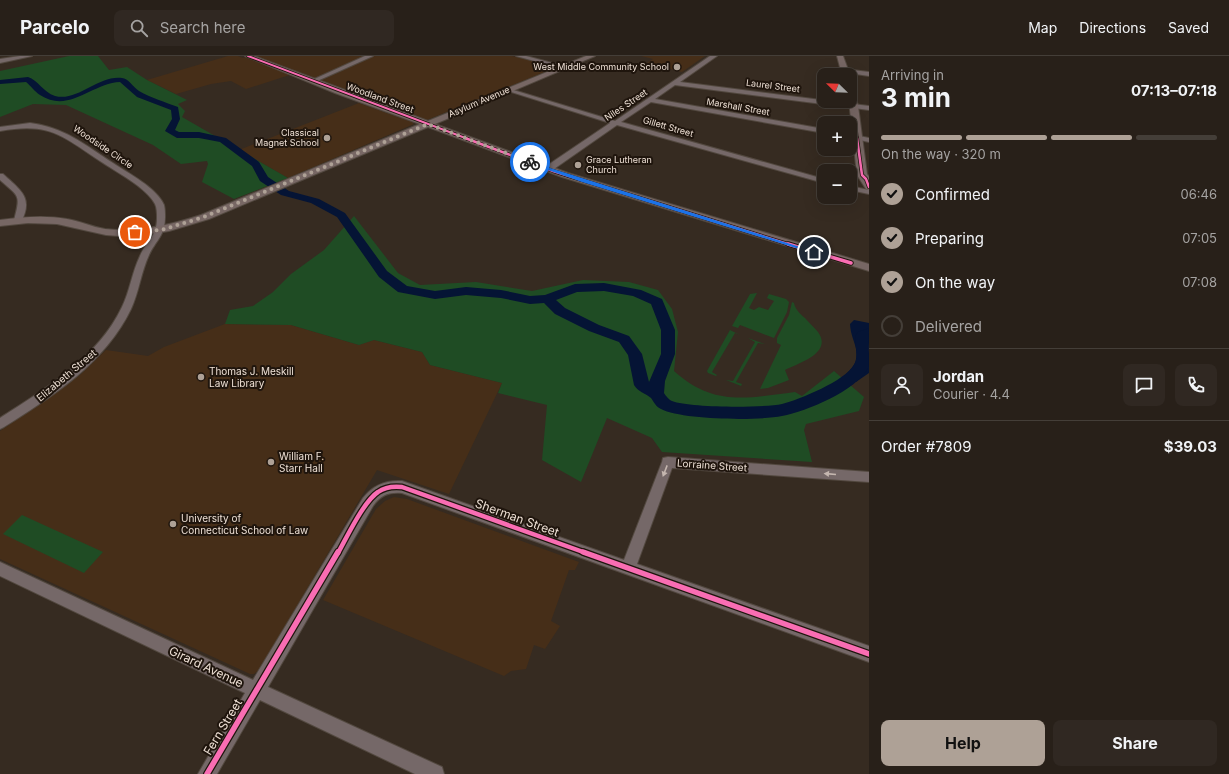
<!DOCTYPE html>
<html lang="en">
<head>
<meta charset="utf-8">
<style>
	body { margin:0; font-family:Inter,sans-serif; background:#302822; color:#f1f3f6; height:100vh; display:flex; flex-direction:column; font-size:15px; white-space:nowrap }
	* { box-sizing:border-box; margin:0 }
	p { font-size:13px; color:#a5a3a2 }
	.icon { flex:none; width:22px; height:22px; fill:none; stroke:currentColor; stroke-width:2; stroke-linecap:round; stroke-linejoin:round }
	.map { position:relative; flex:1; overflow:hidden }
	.sheet { display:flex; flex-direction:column; background:#282019; width:360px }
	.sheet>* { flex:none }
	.needle { width:26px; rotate:293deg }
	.fabs { position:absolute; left:817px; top:12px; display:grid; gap:8px }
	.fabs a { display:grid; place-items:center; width:40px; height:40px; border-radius:8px; background:#282019; box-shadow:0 4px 16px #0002,0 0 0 1px #443e38; font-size:20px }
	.pin { position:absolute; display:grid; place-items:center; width:34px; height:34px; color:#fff; margin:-17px; border:2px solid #fff; border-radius:50%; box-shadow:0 1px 4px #0007 }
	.courier { position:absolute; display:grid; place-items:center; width:40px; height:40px; margin:-20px; border:3px solid #1a73e8; border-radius:50%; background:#fff; color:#222; box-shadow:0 1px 5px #0007 }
	.overview em { font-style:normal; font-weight:700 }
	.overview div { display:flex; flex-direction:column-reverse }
	.overview { display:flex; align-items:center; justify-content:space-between; height:68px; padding:0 12px }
	h1 { font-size:26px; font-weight:700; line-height:30px }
	.bar { display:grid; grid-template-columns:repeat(4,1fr); gap:6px 4px; align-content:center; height:48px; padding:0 12px }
	.bar i { height:5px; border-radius:3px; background:#443e38 }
	.bar .current { background:#aea196 }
	.bar p { grid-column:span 4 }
	.line { display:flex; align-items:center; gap:10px; padding:0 12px; border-top:1px solid #443e38 }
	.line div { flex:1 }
	.round { display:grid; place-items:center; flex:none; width:42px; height:42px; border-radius:8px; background:#302822 }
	ol { padding:0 12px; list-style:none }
	li { display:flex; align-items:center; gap:12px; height:44px }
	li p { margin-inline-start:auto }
	li .icon { padding:4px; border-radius:50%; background:#aea196; color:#111; stroke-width:4 }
	li:last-child { color:#a5a3a2 }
	li i { width:22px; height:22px; border:2px solid #443e38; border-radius:50% }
	.cta { display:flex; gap:8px; margin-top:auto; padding:8px 12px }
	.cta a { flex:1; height:46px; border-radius:8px; background:#aea196; color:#111; font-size:16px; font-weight:700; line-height:46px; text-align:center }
	.cta a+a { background:#302822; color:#f1f3f6 }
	header { display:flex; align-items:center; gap:24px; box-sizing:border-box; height:56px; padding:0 20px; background:#282019; border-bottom:1px solid #443e38 }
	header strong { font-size:19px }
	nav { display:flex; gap:22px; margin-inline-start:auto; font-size:14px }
	.search { width:280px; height:36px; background:#302822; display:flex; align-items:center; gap:10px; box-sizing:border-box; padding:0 14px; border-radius:8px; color:#a5a3a2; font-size:15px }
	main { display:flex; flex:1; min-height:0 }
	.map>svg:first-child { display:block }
</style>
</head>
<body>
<header>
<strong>Parcelo</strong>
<div class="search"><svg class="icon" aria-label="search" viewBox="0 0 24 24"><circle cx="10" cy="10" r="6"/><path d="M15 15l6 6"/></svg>Search here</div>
<nav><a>Map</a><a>Directions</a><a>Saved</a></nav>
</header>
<main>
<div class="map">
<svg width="869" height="718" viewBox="0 0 869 718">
	<rect width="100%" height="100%" fill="#362b21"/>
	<path fill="#462e18" d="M228 0H238L243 2 250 0H512L557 11 427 64 299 16 246 33 231 25 211 28 176 38 147 24Z
		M641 0H705L682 16 647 7 653 3Z
		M359 47 412 66 414 68 288 122 239 94Z
		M225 268 291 269 359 289 374 284 422 296 430 309 502 327 449 438 377 414 259 614 254 618H250L0 503V375L63 332 81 318 106 294 148 300 164 291Z
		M394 441 407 443 579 506 575 514H569L551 565 560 570 545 593 534 589 526 613 511 615 504 620 323 544 376 453 385 445Z"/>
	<path fill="#1f4c24" d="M69 0H98L109 14 127 11 147 24 187 44 178 48 185 55 182 61 288 122 234 143 202 126 208 108 207 105 181 108 153 89 66 49 33 48 0 61V15Z
		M354 160 398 217 420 229 476 226 532 235 583 224 629 226 658 234 672 253 678 276 674 315C714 351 747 342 795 336L802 340 834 315 864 341 859 355 806 368 804 374 812 406 662 396 652 382 607 362 581 426 542 404 547 349 498 337 502 327 430 309 422 296 374 284 359 289 291 269 225 268 230 254 253 250 273 236 291 218 324 194Z
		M757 237 749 252 754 254 759 251 768 254 774 245 767 242 769 238 786 243 789 246 787 256 774 282 740 269 738 272 732 270 750 238Z
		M792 246 794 247C795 253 800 258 805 262 809 267 814 271 818 276 833 297 799 307 785 314L789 324 768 332 760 333 781 289 777 287V282L789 259Z
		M730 274 740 279 735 277 712 316 717 319 716 320 708 317 707 315Z
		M748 282 765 288 758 287 736 326 742 328 741 330 726 324 733 325 755 286Z
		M22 459 103 496 84 517 3 478Z"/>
	<path fill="#051435" d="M854 264 869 267V287L867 291 869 297V317L856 326 846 318C867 299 851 289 850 268Z"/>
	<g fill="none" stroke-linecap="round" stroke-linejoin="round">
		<path fill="#051435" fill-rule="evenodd" d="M28 21C38 24 43 36 55 40 78 46 98 19 122 22 128 22 133 31 139 35 151 42 165 46 178 51L180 63 175 74 179 76H199L226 82 259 106 268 121 289 135 319 143 345 157 387 215 407 230 435 235 466 231 501 234 530 240 545 239 575 228 604 227 641 234 662 243 675 274V298L665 325 664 337C666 340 669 344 672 345 690 352 763 352 782 348 799 344 846 324 854 309 859 301 854 288 856 279L858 276 869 272C869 282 869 304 868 312 856 335 807 355 782 360 758 365 682 364 661 353 656 351 654 346 651 342 645 337 638 336 634 329L628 299 619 286 589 275 555 258 544 247 530 248 501 242 466 239 435 243 398 236 379 221 337 161 311 147 281 139 260 125 252 110 220 86 199 82H177L165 75 172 63 171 54 137 41 120 26C92 27 69 58 40 39 34 35 31 30 26 26L0 28V24ZM604 235 633 240 651 248 661 274V298L649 326 642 298 629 280 599 269 565 252 556 244 577 236Z"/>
		<g stroke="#52483f" stroke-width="2">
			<path id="minor" d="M20 0H32L0 7V3Z
				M365 0H373L315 26 310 25Z
				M516 0H526L567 11 564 13Z
				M710 0H717L680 26 869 50V54L675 29 655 43 824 73V77L651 46 621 66 824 123V127L617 69 551 115H545V111L610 67 505 34 510 33 615 65Z
				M844 13 869 16V20L842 16 841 15Z
				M30 67C64 71 85 89 113 107 128 117 157 132 164 149 165 153 165 157 165 161 165 180 156 184 149 199 141 216 139 236 131 253 105 307 53 340 4 371L0 373V362C45 333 98 302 122 251 130 235 132 216 140 200 146 185 157 181 157 162 157 158 157 152 155 148 146 131 116 116 100 105 61 79 49 66 0 75V71Z
				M850 78 869 82V86L850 82Z
				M0 118H3C20 134 34 141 21 166H15L14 164C21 138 19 141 0 124Z
				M850 130 869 134V138L850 134Z
				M668 401 869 416V426L672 412 637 508 869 590V606L402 437C388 436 381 439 373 450L268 631 442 711 444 718H415L260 644 217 718H198L245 637 0 520V506L253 624 363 442C373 429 386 424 402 425L624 504 662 406 663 402Z"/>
		</g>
		<g stroke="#52483f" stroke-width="2">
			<path id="major" d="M245 0H254L428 65 586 0H595L435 68 568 117 869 208V215L562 121 428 71 209 163 169 175 144 179 119 180 106 179 57 168 28 167 0 170V164C22 161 45 159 67 163 80 165 92 171 105 173 138 177 171 169 201 159L420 68 335 37Z
				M837 0H843L850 19H842Z
				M850 33 854 35 858 50 867 118 869 121V134L866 133 857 119 849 45H850Z"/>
		</g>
		<use href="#minor" fill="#756868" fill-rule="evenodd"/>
		<use href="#major" fill="#776764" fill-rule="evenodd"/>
		<g stroke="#1f150d" stroke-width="3.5">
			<path id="cycleway-far4" d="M248 0 468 83
				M855 64 857 83"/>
		</g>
		<g stroke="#1f150d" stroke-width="4">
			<path id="cycleway-far3" d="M465 82 553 115 791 189
				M857 82 862 119 866 123 869 131"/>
		</g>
		<g stroke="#1f150d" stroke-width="5.5">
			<path id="cycleway-far2" d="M788 188 851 207"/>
		</g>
		<g stroke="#1f150d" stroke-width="7">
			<path id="cycleway-far1" d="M338 497C347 481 364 445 378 436 385 431 393 430 402 431L586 497"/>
		</g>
		<g stroke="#1f150d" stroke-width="8">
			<path id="cycleway" d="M583 496 869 598
				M207 718 338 496"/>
		</g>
		<use href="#cycleway-far4" stroke="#f96db3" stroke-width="2"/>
		<use href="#cycleway-far3" stroke="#f96db3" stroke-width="2.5"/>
		<use href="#cycleway-far2" stroke="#f96db3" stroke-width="3.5"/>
		<use href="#cycleway-far1" stroke="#f96db3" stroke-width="4.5"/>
		<use href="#cycleway" stroke="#f96db3" stroke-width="5.5"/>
	</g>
	<defs><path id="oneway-solid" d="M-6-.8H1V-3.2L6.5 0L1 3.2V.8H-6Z"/></defs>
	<g fill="#c4b6af">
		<use href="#oneway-solid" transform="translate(665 415) rotate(111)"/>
		<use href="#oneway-solid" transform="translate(830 418) rotate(-175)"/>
	</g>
	<path fill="#1a73e8" d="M528 105 816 196 812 197 582 126 528 107Z"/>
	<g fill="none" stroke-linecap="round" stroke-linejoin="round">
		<path stroke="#aea196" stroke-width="4" stroke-dasharray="0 7.2" d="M135 176 161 174 204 161 428 68 530 106"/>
	</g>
	<g fill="#aea196" stroke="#1f150d" stroke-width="1.5">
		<circle cx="677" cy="11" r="4"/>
		<circle cx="327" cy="82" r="4"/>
		<circle cx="578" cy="109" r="4"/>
		<circle cx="201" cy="321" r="4"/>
		<circle cx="271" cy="406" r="4"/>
		<circle cx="173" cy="468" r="4"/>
	</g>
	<g text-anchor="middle" stroke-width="4" stroke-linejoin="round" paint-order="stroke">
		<g font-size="9" fill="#eee0d5" stroke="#1f150d" text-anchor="end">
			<text x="669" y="14">West Middle Community School</text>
			<text x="319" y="80">Classical<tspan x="319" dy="10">Magnet School</tspan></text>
			<text x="586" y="107" text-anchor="start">Grace Lutheran<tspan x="586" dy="10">Church</tspan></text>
		</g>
		<g font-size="9" fill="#eee0d5" stroke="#1f150d">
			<text transform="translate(773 30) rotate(7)" y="3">Laurel Street</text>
			<text transform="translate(380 42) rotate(20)" y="3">Woodland Street</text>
			<text transform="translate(479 46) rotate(-23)" y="3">Asylum Avenue</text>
			<text transform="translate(626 49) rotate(-34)" y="3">Niles Street</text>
			<text transform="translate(738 51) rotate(10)" y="3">Marshall Street</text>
			<text transform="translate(668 71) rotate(16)" y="3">Gillett Street</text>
			<text transform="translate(103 91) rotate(34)" y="3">Woodside Circle</text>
		</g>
		<g font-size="10" fill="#eee0d5" stroke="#1f150d" text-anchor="start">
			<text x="209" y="319">Thomas J. Meskill<tspan x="209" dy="12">Law Library</tspan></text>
			<text x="279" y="404">William F.<tspan x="279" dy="12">Starr Hall</tspan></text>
			<text x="181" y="466">University of<tspan x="181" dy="12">Connecticut School of Law</tspan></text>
		</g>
		<g font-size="10" fill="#eee0d5" stroke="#1f150d">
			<text transform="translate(66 319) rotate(-40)" y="4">Elizabeth Street</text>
			<text transform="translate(712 409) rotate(4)" y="4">Lorraine Street</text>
		</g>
		<g font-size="12" fill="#eee0d5" stroke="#1f150d">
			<text transform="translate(517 462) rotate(20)" y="4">Sherman Street</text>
			<text transform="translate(206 611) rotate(25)" y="4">Girard Avenue</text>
			<text transform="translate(223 671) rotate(-59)" y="4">Fern Street</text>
		</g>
	</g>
</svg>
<div class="fabs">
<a><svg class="needle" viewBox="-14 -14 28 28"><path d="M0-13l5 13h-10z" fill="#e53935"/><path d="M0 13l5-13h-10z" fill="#a5a3a2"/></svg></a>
<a>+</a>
<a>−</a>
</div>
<div class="pin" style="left:135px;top:176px;background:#ea580c"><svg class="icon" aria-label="bag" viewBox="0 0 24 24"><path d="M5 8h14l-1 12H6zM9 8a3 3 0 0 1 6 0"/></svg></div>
<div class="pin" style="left:814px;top:196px;background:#1f2937"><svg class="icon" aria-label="home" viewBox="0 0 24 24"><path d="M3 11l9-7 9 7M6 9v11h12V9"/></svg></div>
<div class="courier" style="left:530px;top:106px"><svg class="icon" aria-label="bike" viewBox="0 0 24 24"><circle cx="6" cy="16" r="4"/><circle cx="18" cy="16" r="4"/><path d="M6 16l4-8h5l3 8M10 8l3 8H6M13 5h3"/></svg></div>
</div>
<section class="sheet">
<div class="overview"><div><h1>3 min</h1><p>Arriving in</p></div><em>07:13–07:18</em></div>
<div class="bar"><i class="current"></i><i class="current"></i><i class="current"></i><i></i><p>On the way · 320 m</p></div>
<ol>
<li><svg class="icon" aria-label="check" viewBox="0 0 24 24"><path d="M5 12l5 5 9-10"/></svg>Confirmed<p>06:46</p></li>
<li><svg class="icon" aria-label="check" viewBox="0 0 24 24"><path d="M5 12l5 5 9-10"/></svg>Preparing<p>07:05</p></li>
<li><svg class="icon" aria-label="check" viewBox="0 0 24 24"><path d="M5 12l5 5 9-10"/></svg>On the way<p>07:08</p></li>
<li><i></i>Delivered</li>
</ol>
<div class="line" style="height:72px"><a class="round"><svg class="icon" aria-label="person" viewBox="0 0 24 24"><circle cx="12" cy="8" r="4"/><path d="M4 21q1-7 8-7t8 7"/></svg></a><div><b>Jordan</b><p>Courier · 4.4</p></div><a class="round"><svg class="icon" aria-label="chat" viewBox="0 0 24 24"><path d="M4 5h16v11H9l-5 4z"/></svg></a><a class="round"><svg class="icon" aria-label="phone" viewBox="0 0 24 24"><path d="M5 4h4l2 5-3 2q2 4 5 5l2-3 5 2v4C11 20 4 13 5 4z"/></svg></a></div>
<div class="line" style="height:52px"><div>Order #7809</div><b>$39.03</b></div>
<div class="cta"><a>Help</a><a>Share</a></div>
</section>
</main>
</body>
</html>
